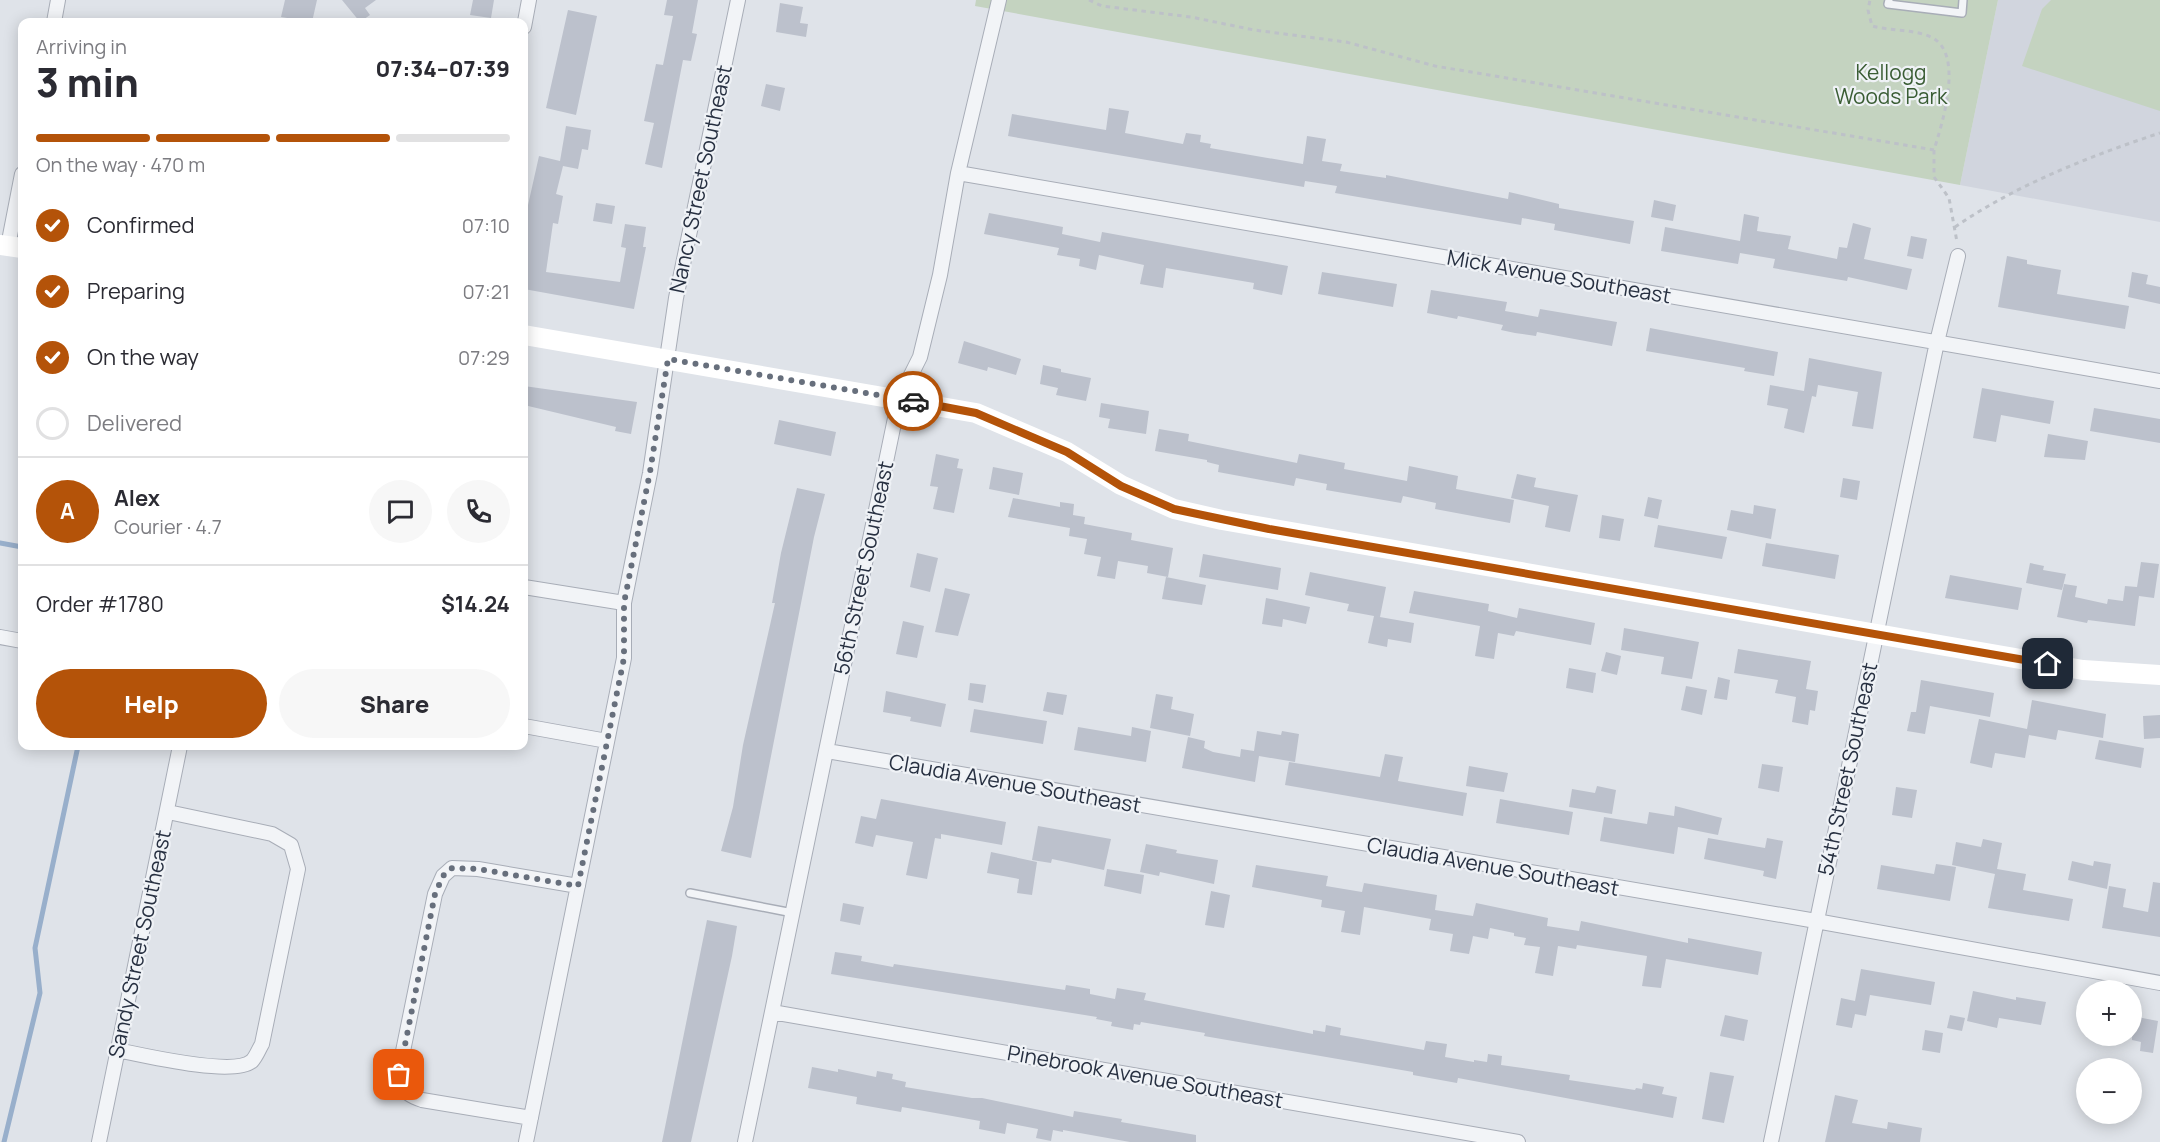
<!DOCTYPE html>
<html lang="en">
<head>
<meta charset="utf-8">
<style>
	body { margin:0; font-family:Manrope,sans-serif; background:#f7f7f7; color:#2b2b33; height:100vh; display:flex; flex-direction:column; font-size:22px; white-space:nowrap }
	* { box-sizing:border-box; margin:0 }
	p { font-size:20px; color:#7c7c81 }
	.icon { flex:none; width:33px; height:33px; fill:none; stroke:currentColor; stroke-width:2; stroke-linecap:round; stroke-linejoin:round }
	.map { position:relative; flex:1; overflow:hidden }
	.drawer { position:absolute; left:18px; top:18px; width:510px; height:732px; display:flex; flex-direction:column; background:#fff; border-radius:12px; box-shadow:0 3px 15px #0003 }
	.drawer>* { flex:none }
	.tools { position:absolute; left:2076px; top:980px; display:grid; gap:12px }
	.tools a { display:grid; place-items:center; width:66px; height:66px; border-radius:50%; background:#fff; box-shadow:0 3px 15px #0003; font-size:30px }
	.pin { position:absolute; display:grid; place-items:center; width:51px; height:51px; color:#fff; margin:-26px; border-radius:12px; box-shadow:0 3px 9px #0006 }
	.courier { position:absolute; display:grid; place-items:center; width:60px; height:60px; margin:-30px; border:4px solid #b45309; border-radius:50%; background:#fff; color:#222; box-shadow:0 2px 8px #0007 }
	.summary em { font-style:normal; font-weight:800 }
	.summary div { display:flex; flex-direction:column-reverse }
	.summary { display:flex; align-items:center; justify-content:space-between; height:102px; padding:0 18px }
	h1 { font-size:39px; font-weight:800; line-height:45px }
	.bar { display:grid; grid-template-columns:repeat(4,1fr); gap:9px 6px; align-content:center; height:72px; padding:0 18px }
	.bar i { height:8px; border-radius:4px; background:#e1e1e2 }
	.bar .selected { background:#b45309 }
	.bar p { grid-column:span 4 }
	.line { display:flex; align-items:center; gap:15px; padding:0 18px; border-top:2px solid #e1e1e2 }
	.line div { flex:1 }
	.round { display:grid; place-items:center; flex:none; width:63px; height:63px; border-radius:32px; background:#f7f7f7 }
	ol { padding:0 18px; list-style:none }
	li { display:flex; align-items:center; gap:18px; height:66px }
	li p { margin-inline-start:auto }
	li .icon { padding:6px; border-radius:50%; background:#b45309; color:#fff; stroke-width:4 }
	li:last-child { color:#7c7c81 }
	li i { width:33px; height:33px; border:3px solid #e1e1e2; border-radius:50% }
	.action { display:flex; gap:12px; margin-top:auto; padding:12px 18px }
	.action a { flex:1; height:69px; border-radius:36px; background:#b45309; color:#fff; font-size:24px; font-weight:800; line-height:69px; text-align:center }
	.action a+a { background:#f7f7f7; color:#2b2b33 }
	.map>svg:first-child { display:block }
</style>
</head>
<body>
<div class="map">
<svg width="2160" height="1142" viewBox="0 0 2160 1142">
	<rect width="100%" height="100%" fill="#dfe3e9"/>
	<path fill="#d1d5de" d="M1998 0H2160V222L1960 185Z"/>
	<path fill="#c4d3c0" d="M976 0H1998L1960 185 975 6Z
		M2051 0H2160V111L2022 66 2042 9Z"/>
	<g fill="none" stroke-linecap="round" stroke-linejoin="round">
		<path stroke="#98afcb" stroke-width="5" d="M0 543 22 547
			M4 1142 40 993 35 948 78 746"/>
	</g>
	<path fill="#bcc1cc" d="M285 0H317L312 22 281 17Z
		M342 0H376L365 8 370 15 360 22Z
		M473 0H494L491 18 470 15Z
		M667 0H698L692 33 697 34 691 61 683 60 662 168 645 164 654 123 644 121 656 64 663 65 673 16 664 15Z
		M780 3 803 7 800 23 808 24 806 37 776 32Z
		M568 10 597 16 576 115 546 108Z
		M766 84 785 88 780 111 761 106Z
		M1109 108 1129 111 1125 133 1183 144 1186 133 1201 135 1200 142 1211 144 1210 148 1303 164 1307 136 1326 139 1322 161 1342 164 1340 171 1386 178V175L1508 199 1509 192 1559 204V208L1634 221 1630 244 1554 230 1555 224 1522 218 1521 225 1335 193 1337 186 1305 181 1304 187 1008 136 1012 114 1106 130Z
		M566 126 591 130 588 150 582 149 578 169 563 166 556 194 563 196 558 224 553 223 546 272 620 282 626 248 621 247 625 224 646 227 643 247H646L634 309 524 289V223L539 156 560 161Z
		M1654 200 1676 205 1673 221 1651 217Z
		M596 203 615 206 612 224 593 221Z
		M989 213 1063 227 1062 234 1100 242 1102 232 1288 266 1282 295 1253 289 1254 283 1166 268 1163 288 1140 284 1144 265 1099 255 1096 270 1079 266 1080 259 1057 255 1059 248 984 234Z
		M1744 214 1759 217 1757 231 1791 236 1788 249 1837 259 1839 247 1847 248 1853 223 1871 228 1864 259 1912 269 1907 290 1848 277 1847 281 1773 268 1775 259 1740 253 1738 264 1661 251 1665 227 1740 241Z
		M1911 236 1927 239 1923 259 1907 256Z
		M2007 256 2027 260V264L2061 270 2057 294 2129 306 2125 329 1998 307Z
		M1322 272 1397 284 1393 307 1318 294Z
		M2132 272 2148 275 2146 284 2160 287V304L2128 297Z
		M1431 290 1507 302 1505 311 1538 317 1540 309 1617 322 1612 346 1537 332 1536 336 1515 333 1501 330 1503 325 1458 316 1457 319 1427 313Z
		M1650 328 1778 352 1774 376 1744 371 1745 368 1646 351Z
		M964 341 1021 359 1016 375 988 367 987 371 958 363Z
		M1809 358 1882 372 1873 429 1852 426 1858 392 1818 385 1816 397 1812 396 1804 433 1784 428 1788 409 1767 405 1770 385 1804 391Z
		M1043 365 1061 369V372L1091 378 1086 401 1056 395 1058 388 1040 384Z
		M524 386 637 402 631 434 615 431 616 427 524 405Z
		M1982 388 2054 401 2050 424 2001 415 1996 442 1973 438Z
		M1101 403 1149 411 1146 434 1108 428 1110 419 1099 417Z
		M2094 408 2160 419V443L2090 431Z
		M779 420 836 432 831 456 774 444Z
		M1159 429 1189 434 1188 441 1297 463 1299 454 1345 463 1344 469 1407 481 1409 466 1458 476 1456 489 1514 500 1510 523 1435 509 1436 503 1403 496 1401 503 1326 490 1327 484 1296 478 1294 486 1218 472 1219 465 1207 462V460L1155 451Z
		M2048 434 2088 441 2085 460 2044 457Z
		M936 454 959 459 957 468 963 469 954 513 933 509 938 487 930 486Z
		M993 467 1023 473 1019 495 989 489Z
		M1517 474 1536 478 1534 487 1578 495 1570 532 1545 527 1549 506 1511 498Z
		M1843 478 1860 481 1857 500 1840 497Z
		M797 488 825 494 814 537 751 858 721 851 733 807 743 745 775 603H772L781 553Z
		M1648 497 1662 500 1658 519 1644 516Z
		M1013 498 1060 507V502L1074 504 1073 515 1085 517 1084 524 1132 533 1131 540 1173 548 1168 577 1147 573 1148 566 1118 561 1115 579 1097 576 1101 557 1084 554 1087 539 1069 536 1070 528 1008 517Z
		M1754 505 1776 509 1771 539 1727 530 1731 510 1753 514Z
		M1602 515 1624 519 1620 541 1599 538Z
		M1658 525 1727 537 1722 559 1654 547Z
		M1766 543 1839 555 1835 579 1762 566Z
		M917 553 938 558 930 592 910 587Z
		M1203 554 1281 568 1278 590 1199 577Z
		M2141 562 2159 564 2154 598 2139 596 2135 626 2088 620 2087 623 2057 617 2064 584 2077 586 2075 597 2107 604 2108 599 2123 601 2125 586 2137 587Z
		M2030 563 2044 566 2043 570 2066 574 2062 590 2026 583Z
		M1310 572 1386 587 1380 617 1374 616 1414 623 1411 643 1388 639 1387 647 1368 643 1374 616 1347 611 1349 604 1305 595Z
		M1950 575 2022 588 2018 610 1945 598Z
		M1166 577 1206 585 1202 605 1162 599Z
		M945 588 970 594 958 636 935 632Z
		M1414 591 1489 604 1488 611 1517 618 1519 608 1595 623 1591 645 1516 631 1514 636 1498 633 1494 659 1475 656 1480 626 1409 613Z
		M1266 598 1310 607 1306 624 1283 619 1282 627 1262 624Z
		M903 621 924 626 917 658 896 654Z
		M1624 628 1699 642 1692 679 1661 674 1664 657 1621 650Z
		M1738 649 1811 661 1806 689 1818 691 1815 711 1810 710 1808 725 1792 722 1796 697 1775 693 1778 680 1734 673Z
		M1606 652 1621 656 1617 675 1601 671Z
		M1569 668 1596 673 1593 693 1566 688Z
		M1718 677 1730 680 1727 700 1714 698Z
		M1921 680 1994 693 1990 717 1930 706 1925 734 1907 731 1911 712H1916Z
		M970 683 986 685 983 703 968 700Z
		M1686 686 1707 690 1702 715 1681 710Z
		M886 691 946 704 941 727 910 721 911 717 883 712Z
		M1047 692 1067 695 1063 715 1043 711Z
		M1156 694 1173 697 1171 709 1194 714 1190 736 1150 728Z
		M2032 700 2106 714 2103 738 2058 730 2056 740 2029 735 2025 758 1995 753 1992 768 1970 763 1979 719 2027 729Z
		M974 709 1047 721 1043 744 970 732Z
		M2160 715V738L2144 739 2143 716Z
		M1078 727 1131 736 1132 727 1151 731 1146 762 1074 750Z
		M1257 731 1281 735 1282 731 1299 734 1295 762 1259 756 1255 782 1182 768 1188 737 1205 741 1204 748 1213 752 1240 757 1241 749 1254 751Z
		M2099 740 2144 748 2141 768 2095 759Z
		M1385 754 1403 757 1398 781 1467 793 1463 816 1285 785 1289 762 1380 777Z
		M1762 764 1783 767 1779 792 1758 788Z
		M1469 766 1508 773 1504 792 1466 786Z
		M1597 786 1616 790 1612 814 1569 807 1572 789 1595 793Z
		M1896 787 1917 790 1912 818 1892 815Z
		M881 799 1006 822 1002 845 941 834V839L935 838 927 879 906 875 913 842 876 835 873 847 855 843 861 816 876 819Z
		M1500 799 1573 812 1569 835 1496 823Z
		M1675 806 1722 818 1718 835 1678 827 1674 854 1600 841 1604 817 1647 824 1649 812 1674 816Z
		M1038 826 1111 839 1104 870 1052 859 1051 863 1032 860Z
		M1708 838 1765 848 1767 838 1783 841 1776 879 1763 876 1764 871 1704 859Z
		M1983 839 2002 843 1997 869 2026 874 2023 890 2073 899 2069 921 1988 908 1995 874 1952 865 1956 842 1981 847Z
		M1146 844 1177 850 1176 853 1218 860 1214 884 1160 872 1159 876 1140 872Z
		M991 852 1037 862 1032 895 1017 893 1019 879 987 873Z
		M2072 861 2093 866 2094 861 2111 864 2107 889 2068 880Z
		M1936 864 1956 867 1950 901 1877 889 1881 865 1934 874Z
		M1256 865 1328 876 1326 886 1362 892 1364 883 1437 895 1435 910 1473 916 1476 903 1548 918 1547 926 1579 931 1581 921 1688 943V938L1762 952 1758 975 1666 959 1661 988 1642 986 1647 956 1577 945 1576 949 1558 946 1553 976 1535 973 1540 947 1524 945 1526 938 1514 936V933L1490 928 1488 939 1473 936 1469 954 1450 951 1453 934 1429 930 1431 919 1364 907 1360 935 1341 932 1345 911 1321 907 1322 900 1252 887Z
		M1107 869 1144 875 1141 894 1104 886Z
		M2153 882 2160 883V937L2102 928 2109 886 2126 889 2123 907 2148 912Z
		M1211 891 1230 895 1224 928 1205 925Z
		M843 903 864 907 860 925 840 921Z
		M707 920 737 926 732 956 691 1142H662Z
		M835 952 862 956 861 961 893 967 894 964 1065 990 1066 985 1090 989V994L1115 999 1117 988 1146 993 1144 1000 1313 1034V1030L1325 1032 1326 1025 1341 1028 1340 1035 1424 1050 1426 1041 1447 1044 1445 1057 1474 1062V1060L1487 1062 1488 1054 1502 1056 1501 1065 1570 1075 1569 1080 1635 1090 1636 1088 1642 1089 1643 1083 1664 1087 1662 1094 1677 1097 1673 1118 1458 1078 1457 1083 1413 1075V1072L1204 1036 1205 1033 1141 1022 1140 1025 1134 1024 1133 1030 1111 1026 1112 1022 1096 1019 1097 1017 831 974Z
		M1861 969 1935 982 1931 1005 1870 995 1866 1016 1855 1014 1852 1028 1836 1025 1841 998 1855 1001Z
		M1973 991 2016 1000V997L2046 1002 2041 1025 1999 1018 1997 1028 1967 1021Z
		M1725 1015 1748 1020 1744 1041 1720 1036Z
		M1950 1015 1965 1018 1962 1031 1947 1028Z
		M2132 1016 2158 1021 2153 1053 2140 1051 2141 1042 2132 1040Z
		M1925 1030 1943 1033 1940 1053 1922 1050Z
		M812 1067 838 1072V1069L876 1077 877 1071 893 1074 892 1079 906 1082 905 1087 972 1098H982L1073 1117 1074 1111 1122 1119 1121 1122 1196 1135V1142H1130L1063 1130V1132L1053 1130 1051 1141 1036 1138 1038 1129 1007 1123 1005 1134 979 1129 980 1121 902 1107 901 1112 856 1104 857 1097 808 1088Z
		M1710 1072 1734 1076 1724 1123 1702 1119Z
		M1835 1095 1858 1100 1852 1123 1887 1129 1888 1122 1922 1128 1920 1142H1825Z"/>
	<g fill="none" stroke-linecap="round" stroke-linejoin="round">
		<g stroke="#a8adb7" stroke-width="10">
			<path id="lane" d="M1889 0 1888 4 1962 13 1963 0
				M690 893 793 913"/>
		</g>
		<g stroke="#a8adb7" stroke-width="16">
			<path id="street" d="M54 22 58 0
				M524 27 529 0
				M958 173 2160 381
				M8 246 22 174
				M524 587 624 603
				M0 637 22 641
				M524 726 607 741
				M827 751 1816 921 2160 983
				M772 1012 1518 1142
				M117 1050C142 1055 234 1077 252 1061 256 1057 259 1049 262 1044L298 869 291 845 272 834 168 812
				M531 1118 422 1100C400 1093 398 1084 401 1061L435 894 443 876 452 868 478 869 578 886
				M99 1142 180 746
				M526 1142 624 658V603L650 473 676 298 738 0
				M745 1142 899 399 920 357 940 275 958 173 999 0
				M1771 1142 1937 342 1958 256"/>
		</g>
		<path stroke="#bdc1c8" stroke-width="3" stroke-dasharray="4.5 4.5" stroke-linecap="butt" d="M1089 0 1102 6 1191 17 1254 30 1346 42 1435 66 1934 150C1942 124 1965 53 1931 37 1913 29 1890 31 1872 26L1868 10 1870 0
			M1934 150V177L1949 198 1957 242
			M1955 227C2016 185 2090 156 2160 133"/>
		<use href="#lane" stroke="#f2f4f7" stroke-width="7"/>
		<use href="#street" stroke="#f2f4f7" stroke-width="14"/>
		<path stroke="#fff" stroke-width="20" d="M0 245 22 248
			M524 335 976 413 1067 452 1121 485 1174 509 1222 520 2083 670 2160 675"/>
	</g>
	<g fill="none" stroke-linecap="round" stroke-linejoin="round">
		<path stroke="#676f7c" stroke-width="6" stroke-dasharray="0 10.8" d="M399 1075 435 894 443 876 452 868 478 869 578 886 624 658V603L650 472 668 359 913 401"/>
		<path stroke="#b45309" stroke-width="8" d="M913 401 976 413 1067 452 1121 486 1174 509 1269 529 2048 664"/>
	</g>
	<g text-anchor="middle" stroke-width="4.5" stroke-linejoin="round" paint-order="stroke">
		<g font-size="21" fill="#3a5d34" stroke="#eff2f6">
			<text x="1891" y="80">Kellogg<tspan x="1891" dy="24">Woods Park</tspan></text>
		</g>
		<g font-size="21" fill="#273041" stroke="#eff2f6">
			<text transform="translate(701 179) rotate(-78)" y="7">Nancy Street Southeast</text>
			<text transform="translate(1559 277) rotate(10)" y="7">Mick Avenue Southeast</text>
			<text transform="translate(864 568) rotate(-78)" y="7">56th Street Southeast</text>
			<text transform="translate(1848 769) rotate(-78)" y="7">54th Street Southeast</text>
			<text transform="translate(1015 784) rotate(10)" y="7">Claudia Avenue Southeast</text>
			<text transform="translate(1493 867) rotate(10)" y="7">Claudia Avenue Southeast</text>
			<text transform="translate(140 944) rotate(-78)" y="7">Sandy Street Southeast</text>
			<text transform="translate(1145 1077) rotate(10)" y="7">Pinebrook Avenue Southeast</text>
		</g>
	</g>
</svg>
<div class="tools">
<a>+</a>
<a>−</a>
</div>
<div class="pin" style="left:399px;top:1075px;background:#ea580c"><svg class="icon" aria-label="bag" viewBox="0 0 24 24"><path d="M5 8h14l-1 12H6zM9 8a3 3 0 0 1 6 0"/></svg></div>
<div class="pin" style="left:2048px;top:664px;background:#1f2937"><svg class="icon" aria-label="home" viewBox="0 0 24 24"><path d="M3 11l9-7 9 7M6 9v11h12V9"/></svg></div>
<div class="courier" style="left:913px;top:401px"><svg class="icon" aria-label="car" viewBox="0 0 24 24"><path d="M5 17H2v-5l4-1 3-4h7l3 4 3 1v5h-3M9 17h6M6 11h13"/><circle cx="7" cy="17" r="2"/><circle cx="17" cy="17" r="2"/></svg></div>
<section class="drawer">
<div class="summary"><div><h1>3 min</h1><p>Arriving in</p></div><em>07:34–07:39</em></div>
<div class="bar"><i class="selected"></i><i class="selected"></i><i class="selected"></i><i></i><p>On the way · 470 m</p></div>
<ol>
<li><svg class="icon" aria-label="check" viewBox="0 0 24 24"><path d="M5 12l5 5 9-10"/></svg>Confirmed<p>07:10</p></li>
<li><svg class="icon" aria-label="check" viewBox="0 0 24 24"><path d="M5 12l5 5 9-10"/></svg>Preparing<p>07:21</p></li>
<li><svg class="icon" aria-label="check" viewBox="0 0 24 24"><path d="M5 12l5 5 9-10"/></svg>On the way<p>07:29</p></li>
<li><i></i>Delivered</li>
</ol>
<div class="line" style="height:108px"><b class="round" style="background:#b45309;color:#fff">A</b><div><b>Alex</b><p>Courier · 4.7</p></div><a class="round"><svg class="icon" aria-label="chat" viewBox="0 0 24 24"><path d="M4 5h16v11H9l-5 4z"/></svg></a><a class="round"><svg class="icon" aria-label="phone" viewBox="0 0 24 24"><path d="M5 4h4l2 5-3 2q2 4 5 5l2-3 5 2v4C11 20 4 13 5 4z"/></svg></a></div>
<div class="line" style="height:78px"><div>Order #1780</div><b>$14.24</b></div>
<div class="action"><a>Help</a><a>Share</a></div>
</section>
</div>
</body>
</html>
